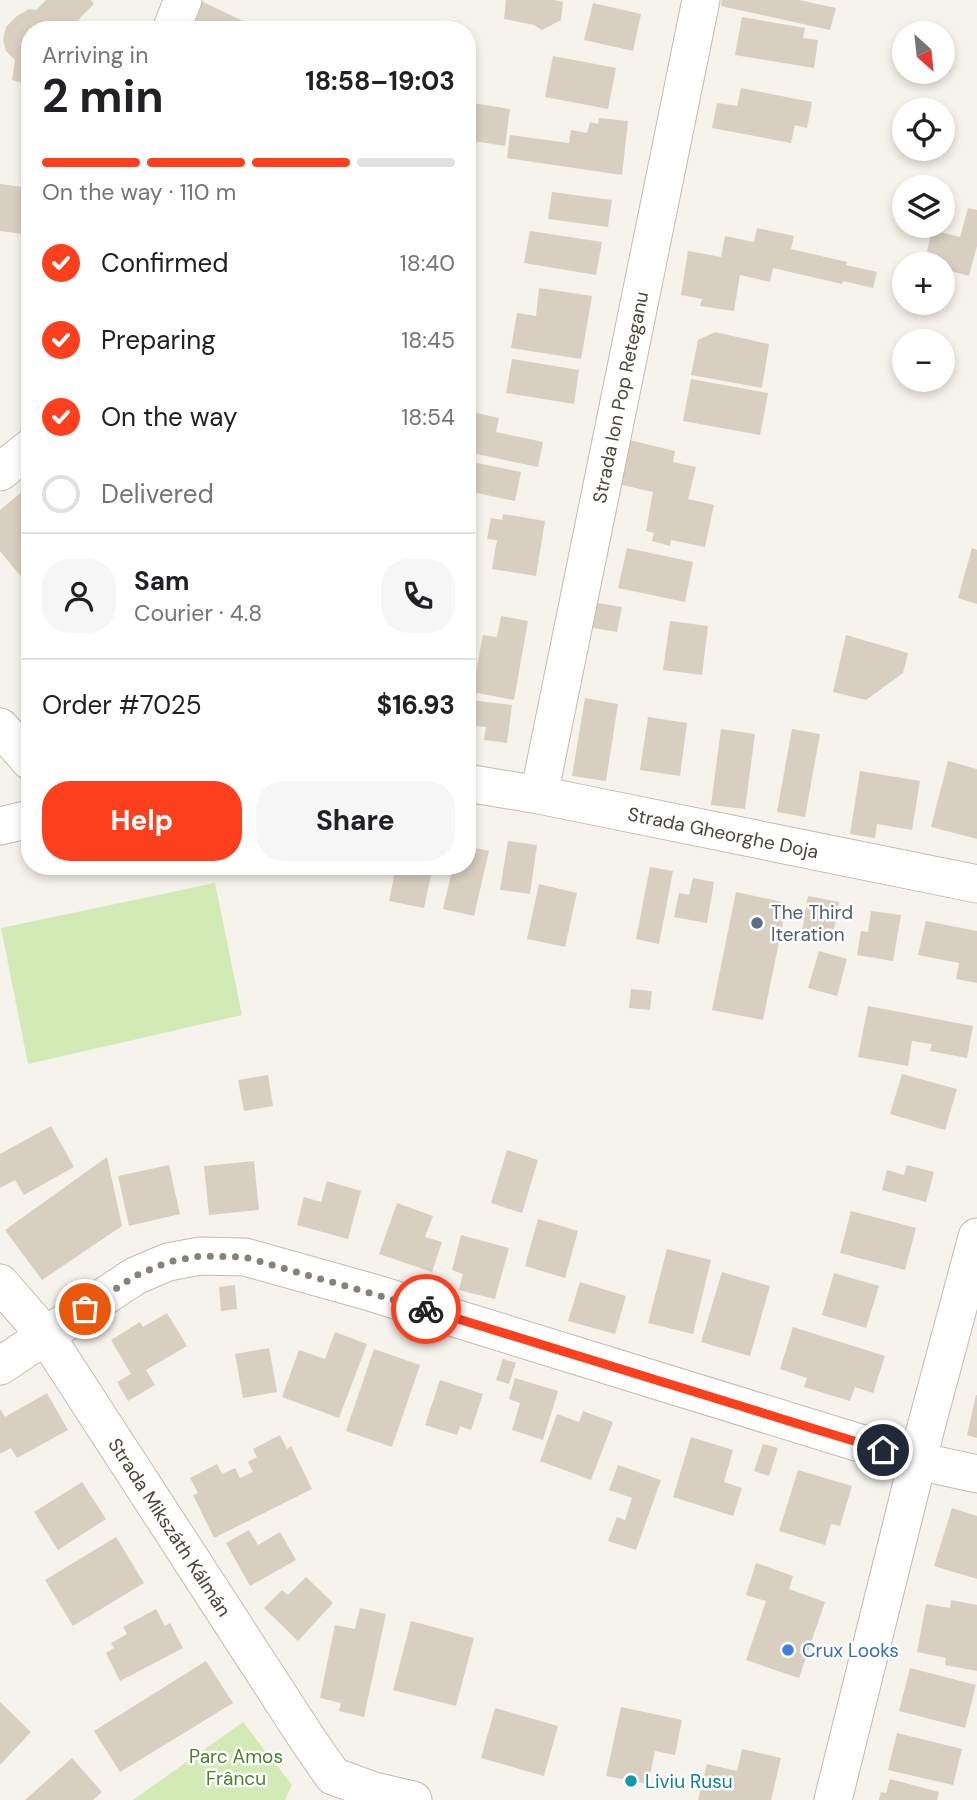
<!DOCTYPE html>
<html lang="en">
<head>
<meta charset="utf-8">
<style>
	body { margin:0; font-family:"DM Sans",sans-serif; background:#f6f6f6; color:#202124; height:100vh; display:flex; flex-direction:column; font-size:26px; white-space:nowrap }
	* { box-sizing:border-box; margin:0 }
	p { font-size:23px; color:#757577 }
	.icon { flex:none; width:38px; height:38px; fill:none; stroke:currentColor; stroke-width:2; stroke-linecap:round; stroke-linejoin:round }
	.map { position:relative; flex:1; overflow:hidden }
	.panel { position:absolute; left:21px; top:21px; width:455px; height:854px; display:flex; flex-direction:column; background:#fff; border-radius:28px; box-shadow:0 4px 10px #0003 }
	.panel>* { flex:none }
	.needle { width:46px; rotate:153deg }
	.tools { position:absolute; left:892px; top:21px; display:grid; gap:14px }
	.tools a { display:grid; place-items:center; width:63px; height:63px; border-radius:50%; background:#fff; box-shadow:0 4px 10px #0003; font-size:35px }
	.pin { position:absolute; display:grid; place-items:center; width:60px; height:60px; color:#fff; margin:-30px; border:4px solid #fff; border-radius:50%; box-shadow:0 2px 7px #0007 }
	.courier { position:absolute; display:grid; place-items:center; width:70px; height:70px; margin:-35px; border:5px solid #fc3f1d; border-radius:50%; background:#fff; color:#222; box-shadow:0 2px 9px #0007 }
	.summary em { font-style:normal; font-weight:700 }
	.summary div { display:flex; flex-direction:column-reverse }
	.summary { display:flex; align-items:center; justify-content:space-between; height:119px; padding:0 21px }
	h1 { font-size:46px; font-weight:700; line-height:52px }
	.bar { display:grid; grid-template-columns:repeat(4,1fr); gap:10px 7px; align-content:center; height:84px; padding:0 21px }
	.bar i { height:9px; border-radius:5px; background:#e0e0e0 }
	.bar .current { background:#fc3f1d }
	.bar p { grid-column:span 4 }
	.line { display:flex; align-items:center; gap:18px; padding:0 21px; border-top:2px solid #e0e0e0 }
	.line div { flex:1 }
	.round { display:grid; place-items:center; flex:none; width:74px; height:74px; border-radius:28px; background:#f6f6f6 }
	ol { padding:0 21px; list-style:none }
	li { display:flex; align-items:center; gap:21px; height:77px }
	li p { margin-inline-start:auto }
	li .icon { padding:7px; border-radius:50%; background:#fc3f1d; color:#fff; stroke-width:4 }
	li:last-child { color:#757577 }
	li i { width:38px; height:38px; border:4px solid #e0e0e0; border-radius:50% }
	.cta { display:flex; gap:14px; margin-top:auto; padding:14px 21px }
	.cta a { flex:1; height:80px; border-radius:28px; background:#fc3f1d; color:#fff; font-size:28px; font-weight:700; line-height:80px; text-align:center }
	.cta a+a { background:#f6f6f6; color:#202124 }
	.map>svg:first-child { display:block }
</style>
</head>
<body>
<div class="map">
<svg width="977" height="1800" viewBox="0 0 977 1800">
	<rect width="100%" height="100%" fill="#f6f3ec"/>
	<path fill="#d2eab5" d="M215 883 242 1015 28 1064 1 928Z
		M243 1722 292 1785 285 1800H133Z"/>
	<path fill="#d8cfc1" d="M46 0H91L94 4 68 30H30V85L12 80 15 60 6 51 3 40 6 27 17 16 29 9 36 10Z
		M199 0 243 21 239 30H178Z
		M506 0H554L563 2 561 20 542 30 534 25 504 19Z
		M722 0H799L836 8 830 30 721 6Z
		M593 3 641 14 633 51 584 40Z
		M742 17 805 28 803 38 818 40 814 68 735 55Z
		M553 56 616 68 608 109 545 97Z
		M741 88 812 102 807 128 795 125 791 143 712 128 717 103 737 106Z
		M467 102 510 109 505 146 467 140Z
		M599 118 628 121 622 175 507 158 510 135 569 143 571 130 587 133 590 122 598 124Z
		M0 184 30 188V235L0 231Z
		M552 192 612 200 608 227 548 219Z
		M968 208 977 210V246L969 276 943 269V264H924L932 230 960 237Z
		M757 228 794 236 791 249 847 262 846 265 877 272 873 288 843 281 842 284 773 268 770 282 740 275 734 311 700 306 702 299 681 295 688 251 721 257 725 236 754 242Z
		M530 231 602 242 596 275 524 263Z
		M539 288 592 296 581 359 511 348 517 313 536 316Z
		M715 332 769 344 762 388 691 375 698 340Z
		M512 359 579 370 574 404 506 393Z
		M691 379 768 393 760 435 683 421Z
		M467 411 499 418 496 432 543 442 538 467 467 452Z
		M629 440 675 451 673 462 696 467 688 499 714 505 705 547 671 540 670 546 652 541 654 533 646 531 653 492 618 484Z
		M467 461 521 472 515 501 467 491Z
		M23 491 30 499V571L22 578 0 551V510Z
		M503 514 545 521 536 576 492 569 497 540 487 539 491 518 502 520Z
		M627 548 693 562 685 602 618 588Z
		M972 548 977 550V604L958 598Z
		M592 602 622 607 617 632 587 627Z
		M501 616 528 621 514 700 472 692 483 635 497 637Z
		M670 621 708 626 702 675 663 670Z
		M846 635 908 653 903 673 866 700 833 692Z
		M585 698 618 704 606 781 572 776Z
		M470 700 512 705 507 743 484 740 486 727 467 725Z
		M648 717 687 723 680 776 640 770Z
		M721 729 755 734 745 809 711 805Z
		M792 729 820 734 805 817 777 812Z
		M948 761 977 769V839L931 827Z
		M860 771 920 781 912 830 877 824 875 838 850 834Z
		M508 841 537 845 530 894 500 890Z
		M467 846 489 851 474 916 443 909 453 866H467Z
		M396 866H433L424 908 389 901Z
		M650 867 673 871 659 944 636 939Z
		M693 878 714 882 707 923 674 917 679 893 689 895Z
		M539 884 577 893 565 947 527 939Z
		M736 892 787 903 763 1020 712 1010Z
		M808 896 839 902 832 942 801 937Z
		M871 911 901 915 893 961 857 955 861 931 868 932Z
		M926 921 977 931V983L956 979 959 963 918 955Z
		M819 951 847 959 837 996 808 988Z
		M631 989 652 991 650 1010 629 1008Z
		M868 1006 973 1026 967 1058 930 1051 932 1044 912 1041 908 1066 858 1057Z
		M902 1074 957 1089 945 1130 890 1114Z
		M268 1075 273 1106 244 1111 238 1080Z
		M51 1126 74 1167 24 1195 15 1180 0 1188V1154Z
		M507 1150 538 1160 522 1213 491 1203Z
		M107 1157 122 1226 42 1280 5 1230Z
		M254 1161 259 1210 209 1215 204 1166Z
		M169 1165 180 1214 129 1226 118 1176Z
		M907 1165 934 1172 926 1202 882 1190 887 1170 904 1175Z
		M327 1181 361 1191 348 1239 297 1225 304 1197 321 1202Z
		M397 1203 433 1216 425 1237 442 1242 432 1272 379 1254Z
		M851 1211 916 1228 905 1270 840 1253Z
		M538 1219 578 1231 565 1278 525 1266Z
		M461 1235 509 1248 495 1299 459 1290 463 1274 452 1270Z
		M667 1249 711 1260 693 1334 648 1323Z
		M722 1272 770 1286 750 1356 701 1342Z
		M834 1273 879 1286 866 1328 822 1315Z
		M580 1282 626 1296 615 1334 568 1321Z
		M235 1285 237 1309 221 1311 219 1287Z
		M167 1313 187 1346 146 1370 155 1385 128 1401 117 1382 131 1374 111 1340 140 1322 143 1327Z
		M793 1327 885 1356 873 1393 855 1387 850 1401 804 1387 807 1378 780 1369Z
		M335 1332 367 1344 339 1418 282 1397 299 1350 325 1359Z
		M269 1348 277 1392 243 1398 235 1354Z
		M374 1349 420 1365 392 1447 346 1431Z
		M503 1359 516 1363 509 1384 496 1380Z
		M515 1378 558 1391 543 1440 512 1430 520 1403 509 1399Z
		M440 1380 483 1394 471 1430 460 1426 457 1435 425 1425Z
		M47 1393 68 1430 17 1458 11 1448 0 1454V1409L5 1417Z
		M976 1395H977V1438L967 1435Z
		M583 1411 613 1422 591 1480 540 1461 557 1414 579 1422Z
		M280 1435 287 1449 291 1446 312 1489 214 1538 193 1495 198 1493 190 1478 217 1464 222 1474 235 1468 240 1478 253 1472 248 1462 257 1457 253 1449Z
		M691 1437 733 1450 724 1482 742 1488 733 1516 673 1497Z
		M763 1444 778 1448 769 1476 754 1471Z
		M618 1465 661 1480 636 1550 608 1541 617 1517 625 1520 632 1498 609 1490Z
		M798 1470 852 1486 840 1526 831 1524 825 1545 779 1531Z
		M82 1482 106 1519 58 1550 34 1512Z
		M952 1508 977 1516V1579L934 1566Z
		M249 1530 258 1545 280 1532 296 1560 250 1586 226 1543Z
		M116 1537 144 1583 73 1626 45 1580Z
		M756 1563 793 1576 789 1589 825 1602 799 1678 746 1660 766 1601 746 1595Z
		M306 1577 333 1603 298 1641 264 1608 282 1590 288 1595Z
		M951 1600 977 1605V1671L945 1665 946 1658 917 1652 926 1604 950 1608Z
		M360 1608 386 1614 364 1717 339 1711 341 1703 320 1698 335 1625 355 1629Z
		M156 1609 165 1626 170 1623 183 1648 120 1681 106 1653 114 1648 111 1643 127 1634 123 1627Z
		M411 1621 474 1638 456 1706 393 1690Z
		M206 1661 233 1703 120 1772 94 1731Z
		M910 1668 976 1685 965 1728 899 1711Z
		M0 1702 31 1732 0 1765Z
		M621 1707 682 1720 675 1755 655 1751 648 1784 606 1776Z
		M495 1708 558 1726 544 1776 481 1758Z
		M897 1733 962 1749 953 1785 888 1770Z
		M742 1749 781 1758 771 1800H698L707 1764 737 1771Z
		M72 1758 102 1792 93 1800H25Z
		M890 1779 939 1792 937 1800H879L881 1792 886 1793Z"/>
	<g fill="none" stroke-linecap="round" stroke-linejoin="round">
		<g stroke="#c2bbae" stroke-width="39">
			<g id="minor">
				<path d="M171 30 183 0"/>
				<path d="M0 472 30 448"/>
				<path d="M0 727 30 761"/>
				<path id="s1" d="M467 783 539 795 977 884"/>
				<path id="s2" d="M539 795 701 0"/>
				<path d="M0 826 30 819"/>
				<path id="s3" d="M0 1283 46 1336 308 1740 333 1776"/>
				<path d="M0 1366 135 1276 168 1262 200 1256 245 1257 370 1292 918 1461 977 1474"/>
				<path d="M333 1776 374 1791 413 1800"/>
				<path d="M833 1800 925 1431 977 1237"/>
			</g>
		</g>
		<use href="#minor" stroke="#fff" stroke-width="37"/>
	</g>
	<g fill="none" stroke-linecap="round" stroke-linejoin="round">
		<path stroke="#878178" stroke-width="7" stroke-dasharray="0 12.6" d="M85 1309 135 1276 168 1262 200 1256 244 1257 426 1309"/>
		<path stroke="#fc3f1d" stroke-width="9" d="M426 1309 883 1450"/>
	</g>
	<circle fill="#5c6f8a" stroke="#fff" stroke-width="2.5" cx="757" cy="923" r="7"/>
	<circle fill="#3f7fe0" stroke="#fff" stroke-width="2.5" cx="788" cy="1650" r="7"/>
	<circle fill="#0f9aa8" stroke="#fff" stroke-width="2.5" cx="631" cy="1781" r="7"/>
	<g text-anchor="middle" stroke-width="5" stroke-linejoin="round" paint-order="stroke">
		<g font-size="19" fill="#4b4439" stroke="#fff">
			<text dy="7" stroke="none"><textPath href="#s2" startOffset="406">Strada Ion Pop Reteganu</textPath></text>
			<text dy="7" stroke="none"><textPath href="#s1" startOffset="261">Strada Gheorghe Doja</textPath></text>
			<text dy="7" stroke="none"><textPath href="#s3" startOffset="298">Strada Mikszáth Kálmán</textPath></text>
		</g>
		<g font-size="19" fill="#4e5e75" stroke="#fff" text-anchor="start">
			<text x="771" y="919">The Third<tspan x="771" dy="22">Iteration</tspan></text>
		</g>
		<g font-size="19" fill="#366cbe" stroke="#fff" text-anchor="start">
			<text x="802" y="1657">Crux Looks</text>
		</g>
		<g font-size="19" fill="#4a7f2a" stroke="#fff">
			<text x="236" y="1763">Parc Amos<tspan x="236" dy="22">Frâncu</tspan></text>
		</g>
		<g font-size="19" fill="#0d838f" stroke="#fff" text-anchor="start">
			<text x="645" y="1788">Liviu Rusu</text>
		</g>
	</g>
</svg>
<div class="tools">
<a><svg class="needle" viewBox="-14 -14 28 28"><path d="M0-13l5 13h-10z" fill="#e53935"/><path d="M0 13l5-13h-10z" fill="#757577"/></svg></a>
<a><svg class="icon" aria-label="locate" viewBox="0 0 24 24"><circle cx="12" cy="12" r="6"/><path d="M12 2v4M12 18v4M2 12h4M18 12h4"/></svg></a>
<a><svg class="icon" aria-label="layers" viewBox="0 0 24 24"><path d="M12 4l9 5-9 5-9-5zM3 14l9 5 9-5"/></svg></a>
<a>+</a>
<a>−</a>
</div>
<div class="pin" style="left:85px;top:1309px;background:#ea580c"><svg class="icon" aria-label="bag" viewBox="0 0 24 24"><path d="M5 8h14l-1 12H6zM9 8a3 3 0 0 1 6 0"/></svg></div>
<div class="pin" style="left:883px;top:1450px;background:#1f2937"><svg class="icon" aria-label="home" viewBox="0 0 24 24"><path d="M3 11l9-7 9 7M6 9v11h12V9"/></svg></div>
<div class="courier" style="left:426px;top:1309px"><svg class="icon" aria-label="bike" viewBox="0 0 24 24"><circle cx="6" cy="16" r="4"/><circle cx="18" cy="16" r="4"/><path d="M6 16l4-8h5l3 8M10 8l3 8H6M13 5h3"/></svg></div>
<section class="panel">
<div class="summary"><div><h1>2 min</h1><p>Arriving in</p></div><em>18:58–19:03</em></div>
<div class="bar"><i class="current"></i><i class="current"></i><i class="current"></i><i></i><p>On the way · 110 m</p></div>
<ol>
<li><svg class="icon" aria-label="check" viewBox="0 0 24 24"><path d="M5 12l5 5 9-10"/></svg>Confirmed<p>18:40</p></li>
<li><svg class="icon" aria-label="check" viewBox="0 0 24 24"><path d="M5 12l5 5 9-10"/></svg>Preparing<p>18:45</p></li>
<li><svg class="icon" aria-label="check" viewBox="0 0 24 24"><path d="M5 12l5 5 9-10"/></svg>On the way<p>18:54</p></li>
<li><i></i>Delivered</li>
</ol>
<div class="line" style="height:126px"><a class="round"><svg class="icon" aria-label="person" viewBox="0 0 24 24"><circle cx="12" cy="8" r="4"/><path d="M4 21q1-7 8-7t8 7"/></svg></a><div><b>Sam</b><p>Courier · 4.8</p></div><a class="round"><svg class="icon" aria-label="phone" viewBox="0 0 24 24"><path d="M5 4h4l2 5-3 2q2 4 5 5l2-3 5 2v4C11 20 4 13 5 4z"/></svg></a></div>
<div class="line" style="height:91px"><div>Order #7025</div><b>$16.93</b></div>
<div class="cta"><a>Help</a><a>Share</a></div>
</section>
</div>
</body>
</html>
